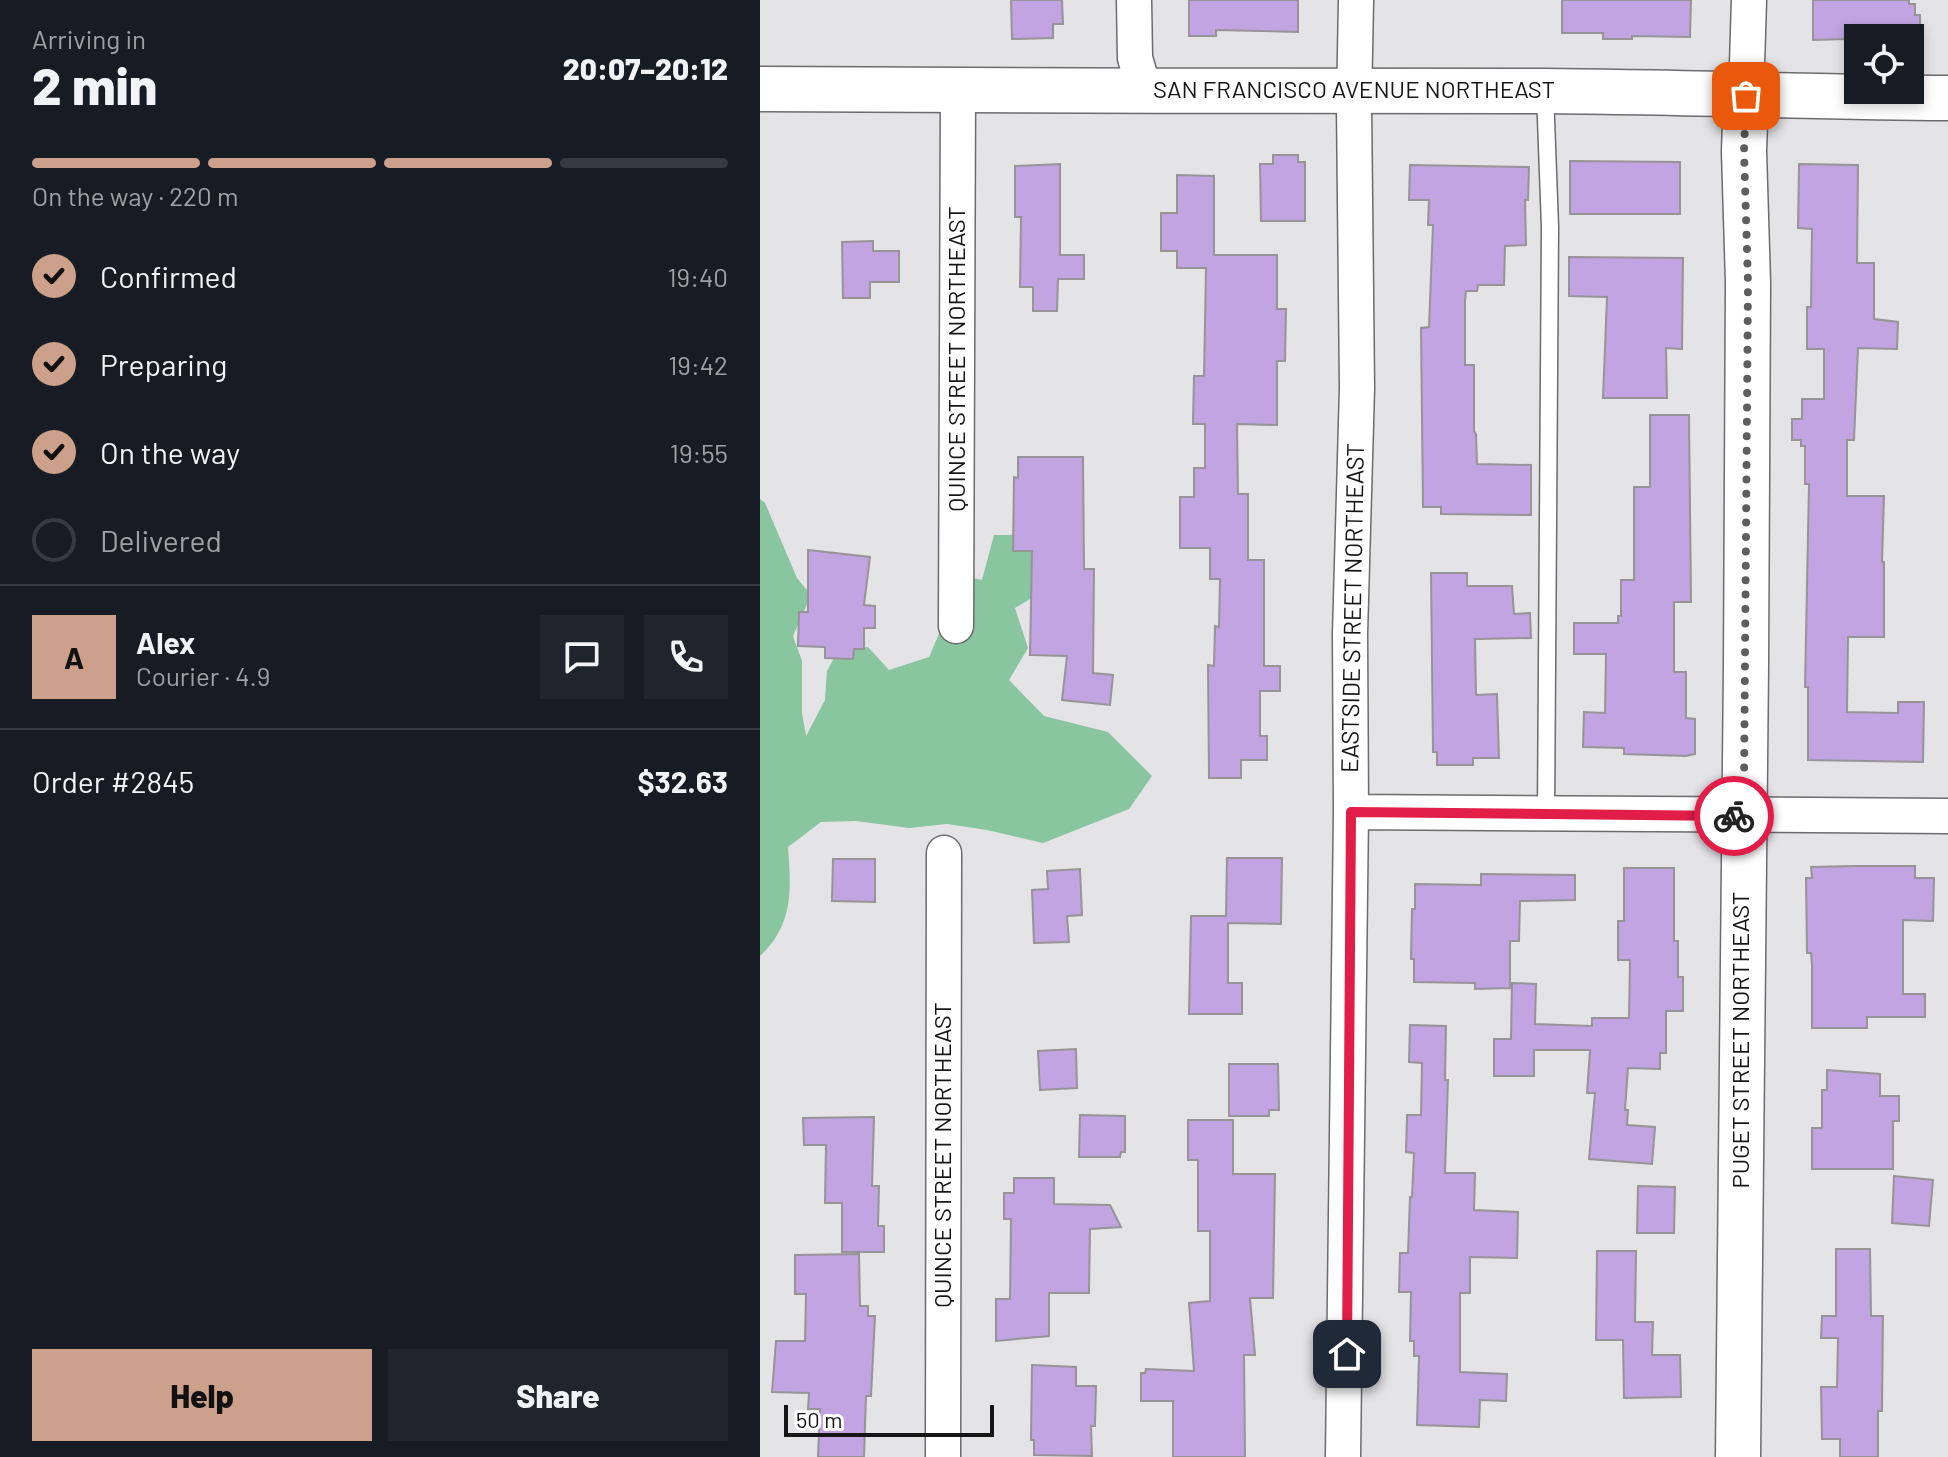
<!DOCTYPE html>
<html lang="en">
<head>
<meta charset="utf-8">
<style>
	body { margin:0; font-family:Barlow,sans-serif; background:#20242c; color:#f1f3f6; height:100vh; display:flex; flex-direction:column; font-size:30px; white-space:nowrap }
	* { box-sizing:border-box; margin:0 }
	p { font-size:26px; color:#9ea1a6 }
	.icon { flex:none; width:44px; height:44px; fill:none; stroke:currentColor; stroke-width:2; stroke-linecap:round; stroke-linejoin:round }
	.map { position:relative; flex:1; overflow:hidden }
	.sheet { display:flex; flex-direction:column; background:#171b24; width:760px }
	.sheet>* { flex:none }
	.tools { position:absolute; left:1084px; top:24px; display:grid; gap:16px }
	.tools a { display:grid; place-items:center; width:80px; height:80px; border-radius:0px; background:#171b24; box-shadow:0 4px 12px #0003; font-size:40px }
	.scale { position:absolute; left:24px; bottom:20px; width:210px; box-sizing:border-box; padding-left:8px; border:4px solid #161617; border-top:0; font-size:22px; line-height:28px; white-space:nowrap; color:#161617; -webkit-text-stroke:6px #fff; paint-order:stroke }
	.pin { position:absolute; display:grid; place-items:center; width:68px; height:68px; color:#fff; margin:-34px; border-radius:16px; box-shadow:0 4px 12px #0006 }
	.courier { position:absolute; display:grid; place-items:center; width:80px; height:80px; margin:-40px; border:6px solid #e11d48; border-radius:50%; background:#fff; color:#222; box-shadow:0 2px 10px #0007 }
	.head em { font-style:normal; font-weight:800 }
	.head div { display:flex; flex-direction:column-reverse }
	.head { display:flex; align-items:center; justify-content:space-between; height:136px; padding:0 32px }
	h1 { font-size:52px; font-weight:800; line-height:60px }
	.bar { display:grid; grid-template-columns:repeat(4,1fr); gap:12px 8px; align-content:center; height:96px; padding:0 32px }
	.bar i { height:10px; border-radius:6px; background:#363941 }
	.bar .selected { background:#cca08a }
	.bar p { grid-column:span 4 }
	.line { display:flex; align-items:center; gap:20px; padding:0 32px; border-top:2px solid #363941 }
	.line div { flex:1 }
	.round { display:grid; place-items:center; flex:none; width:84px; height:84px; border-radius:0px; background:#20242c }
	ol { padding:0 32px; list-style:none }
	li { display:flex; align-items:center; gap:24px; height:88px }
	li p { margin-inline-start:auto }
	li .icon { padding:8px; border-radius:50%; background:#cca08a; color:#111; stroke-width:4 }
	li:last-child { color:#9ea1a6 }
	li i { width:44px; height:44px; border:4px solid #363941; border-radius:50% }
	.button { display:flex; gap:16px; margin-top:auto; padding:16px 32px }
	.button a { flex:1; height:92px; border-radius:0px; background:#cca08a; color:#111; font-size:32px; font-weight:800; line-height:92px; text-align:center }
	.button a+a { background:#20242c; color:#f1f3f6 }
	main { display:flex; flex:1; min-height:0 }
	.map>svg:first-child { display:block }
</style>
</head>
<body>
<main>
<section class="sheet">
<div class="head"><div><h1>2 min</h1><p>Arriving in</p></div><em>20:07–20:12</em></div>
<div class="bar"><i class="selected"></i><i class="selected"></i><i class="selected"></i><i></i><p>On the way · 220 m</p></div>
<ol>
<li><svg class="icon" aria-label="check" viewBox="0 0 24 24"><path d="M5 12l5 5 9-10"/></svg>Confirmed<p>19:40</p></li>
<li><svg class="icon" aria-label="check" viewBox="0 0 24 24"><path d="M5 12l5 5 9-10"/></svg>Preparing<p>19:42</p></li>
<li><svg class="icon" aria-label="check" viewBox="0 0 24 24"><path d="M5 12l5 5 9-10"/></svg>On the way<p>19:55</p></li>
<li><i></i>Delivered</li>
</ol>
<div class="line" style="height:144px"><b class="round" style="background:#cca08a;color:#111">A</b><div><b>Alex</b><p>Courier · 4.9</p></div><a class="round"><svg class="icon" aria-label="chat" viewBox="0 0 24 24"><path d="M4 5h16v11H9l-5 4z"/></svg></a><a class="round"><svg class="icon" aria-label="phone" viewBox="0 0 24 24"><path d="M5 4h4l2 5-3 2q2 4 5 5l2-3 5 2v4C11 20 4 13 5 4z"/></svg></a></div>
<div class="line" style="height:104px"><div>Order #2845</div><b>$32.63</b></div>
<div class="button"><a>Help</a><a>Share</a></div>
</section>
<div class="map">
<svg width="1188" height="1457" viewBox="0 0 1188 1457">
	<rect width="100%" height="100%" fill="#e4e3e6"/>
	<path fill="#89c6a0" d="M0 499 5 503 37 578 51 595 33 636 42 661V713L46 736 65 700 67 671 78 651 108 647 129 670 169 657 204 576 222 580 234 535H286L298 582 255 608 268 648 249 680 284 716 348 732 392 776 369 809 283 843 227 830 187 824 149 828 96 821 61 822 28 847C31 890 34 924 0 956Z"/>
	<path fill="#c2a4e2" stroke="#969497" stroke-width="2" d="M251 0H302L303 24H293V38L252 39Z
		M429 0H538V32L456 30V36H429Z
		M802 0H931L930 37 872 36V39H843V33H802Z
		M1053 0H1149V4H1155V15H1160V37L1053 40Z
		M513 155H538V162H545V221H501L500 164H513Z
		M810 161 920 162V214H810Z
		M300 164V255H324V279H298L297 311H273V287H260L261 217H255V166Z
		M1039 164 1098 165 1097 263H1114V319L1138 322 1137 349 1098 348 1094 440H1087V496H1124L1122 562H1124V637H1088L1087 712 1138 713V702H1164L1163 762 1048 760V687H1045L1049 484H1045V446H1041V440H1032V419H1042V399H1064V349H1047V307H1051L1052 229 1038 228Z
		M650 165 769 167 768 200H765L766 245 745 246 744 285H718L717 291H706L705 301V365H714V431L716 434 717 464 771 465V515L681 514V507H663L661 328 669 327 673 225H668L669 200H649Z
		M417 175 454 176V255H517V309H526L525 361H517V425L477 424 478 494H488V560H504V666H520V691H500V736H507V760H481V778H449L448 665 454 666 455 626 459 627 460 579H450V548H420V497H434V468H445V424H433L434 376H444L446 268H417V251H401V213H417Z
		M113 241V251H139V282H110V298H83L82 242Z
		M809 257 923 258 922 349 906 348 907 398H843L847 297 809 296Z
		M890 415H929L931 602H914V672H926V718L935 719V754L926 756 864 754V748L823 747 824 712 845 713 846 654H814V623H858V616H861V580H874V487H890Z
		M258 457H323L324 569H334L333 673 353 675 350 705 302 700 307 656 270 655 272 551H253L254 477 258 478Z
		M48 550 110 557 104 605 115 606V628H104V649H94L93 659 65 658V647L38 646 39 612H48Z
		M671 573H707V586H752L754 614 770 613 771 638 715 639 716 695 737 694 739 758H713V765H677V752H673Z
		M467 858H522L521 924 468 923V983H482V1014H429L431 916H466Z
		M73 859H115V902L72 901Z
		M1094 866H1155V878H1174L1173 921 1143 920V994H1165V1017H1107V1028H1052V965L1051 953H1047L1046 878H1052L1051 867Z
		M864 868H914V941H918V977H923V1011H906V1053H900V1069L868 1068 865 1110H868L867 1125 895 1127 892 1164 829 1159 835 1093H827L830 1050H774V1076H734V1039H751L752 983 776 984 775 1024 832 1026V1018H869L870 960H858V921H864Z
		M320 869 322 915 307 916 309 942 274 943 272 890 288 889 287 871Z
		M721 874 815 875V900L760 901 759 941H750V988L715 989V983L654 982V959H651L652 909H655V884L721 885Z
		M650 1025 686 1026 685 1080H688L685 1173H715L714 1210 758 1212 757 1258 710 1257V1293H700V1372L747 1374 746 1401 720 1400 719 1427 657 1425 659 1356H654V1341H650L651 1292H639L640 1253H648L650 1197H652L654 1153 646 1152 647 1115H661L662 1063 649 1062Z
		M316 1049 317 1088 280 1090 278 1051Z
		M469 1064H518L519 1110H509V1116H469Z
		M1067 1070 1120 1074V1096H1139V1121H1133V1169H1052V1128H1062V1090H1067Z
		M320 1115 365 1116V1152H361L360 1157H319Z
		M114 1117 112 1186H119L118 1226H124V1252H82V1203H65L66 1145H44L43 1118Z
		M428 1120H473V1174H515L513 1298H490L495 1355H484L485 1457H413V1401H381V1373H385L386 1369 434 1371 429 1303 450 1301V1231H438V1160H428Z
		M1134 1176 1173 1180 1169 1226 1132 1223Z
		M254 1178H294V1204L350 1205 361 1227 330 1229 329 1293H289V1336L236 1341V1299H250L251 1219H244V1193H254Z
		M878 1186 915 1187 914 1233H877Z
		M1076 1249H1110L1111 1316H1123L1122 1411H1118V1457H1080V1439H1062L1061 1387H1077L1078 1338H1061L1062 1316H1076Z
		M837 1251H876L875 1322H893L892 1355H920L921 1397 864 1398 863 1340H836Z
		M99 1254 100 1306H108V1316H115L111 1396H106L104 1457H58L60 1409H48L49 1393 12 1392 16 1341H45L46 1294H35V1255Z
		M272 1365 316 1367V1386H336L335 1426H331L332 1456 274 1455V1440H271Z"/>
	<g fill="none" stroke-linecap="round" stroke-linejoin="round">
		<g stroke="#6c6b6d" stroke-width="19">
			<path id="lane" d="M785 92 790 227 786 814"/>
		</g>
		<g stroke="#6c6b6d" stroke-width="37">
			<path id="street" d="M374 0 375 58 384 89
				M986 96 989 0
				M196 626 198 91
				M591 812 1188 816
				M183 1457 184 853
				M583 1457 591 812 590 634 597 388 594 105 596 0"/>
		</g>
		<g stroke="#6c6b6d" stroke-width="47">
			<path id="secondary" d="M0 89C261 92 523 90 784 91 919 92 1053 97 1188 98
				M978 1457 986 665 988 283 984 151 986 96"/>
		</g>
		<use href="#lane" stroke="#fff" stroke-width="16"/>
		<use href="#street" stroke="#fff" stroke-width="34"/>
		<use href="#secondary" stroke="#fff" stroke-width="44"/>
	</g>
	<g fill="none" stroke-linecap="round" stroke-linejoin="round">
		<path stroke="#5e5e5f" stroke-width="8" stroke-dasharray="0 14.4" d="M974 816H983L984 785 988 283 984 151 986 96"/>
		<path stroke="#e11d48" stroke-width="10" d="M587 1354 591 812 974 816"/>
	</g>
	<g text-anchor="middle" stroke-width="8" stroke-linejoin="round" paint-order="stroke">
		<g font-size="24" fill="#161617" stroke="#fff">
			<text x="594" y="98">SAN FRANCISCO AVENUE NORTHEAST</text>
			<text transform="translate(197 359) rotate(-90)" y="8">QUINCE STREET NORTHEAST</text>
			<text transform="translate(593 608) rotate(-89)" y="8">EASTSIDE STREET NORTHEAST</text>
			<text transform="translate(981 1040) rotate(-90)" y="8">PUGET STREET NORTHEAST</text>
			<text transform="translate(183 1155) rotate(-90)" y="8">QUINCE STREET NORTHEAST</text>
		</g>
	</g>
</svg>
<div class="tools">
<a><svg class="icon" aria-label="locate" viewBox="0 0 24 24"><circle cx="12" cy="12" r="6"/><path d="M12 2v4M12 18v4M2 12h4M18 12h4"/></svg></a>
</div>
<div class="scale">50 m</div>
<div class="pin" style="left:986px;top:96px;background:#ea580c"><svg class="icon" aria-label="bag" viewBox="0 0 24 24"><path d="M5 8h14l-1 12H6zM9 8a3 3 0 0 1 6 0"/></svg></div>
<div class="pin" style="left:587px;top:1354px;background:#1f2937"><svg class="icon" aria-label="home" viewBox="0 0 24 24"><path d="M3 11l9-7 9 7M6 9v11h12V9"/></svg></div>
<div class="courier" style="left:974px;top:816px"><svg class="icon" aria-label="bike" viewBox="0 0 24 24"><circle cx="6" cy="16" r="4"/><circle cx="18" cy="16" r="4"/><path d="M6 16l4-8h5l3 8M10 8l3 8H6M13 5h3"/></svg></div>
</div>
</main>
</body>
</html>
